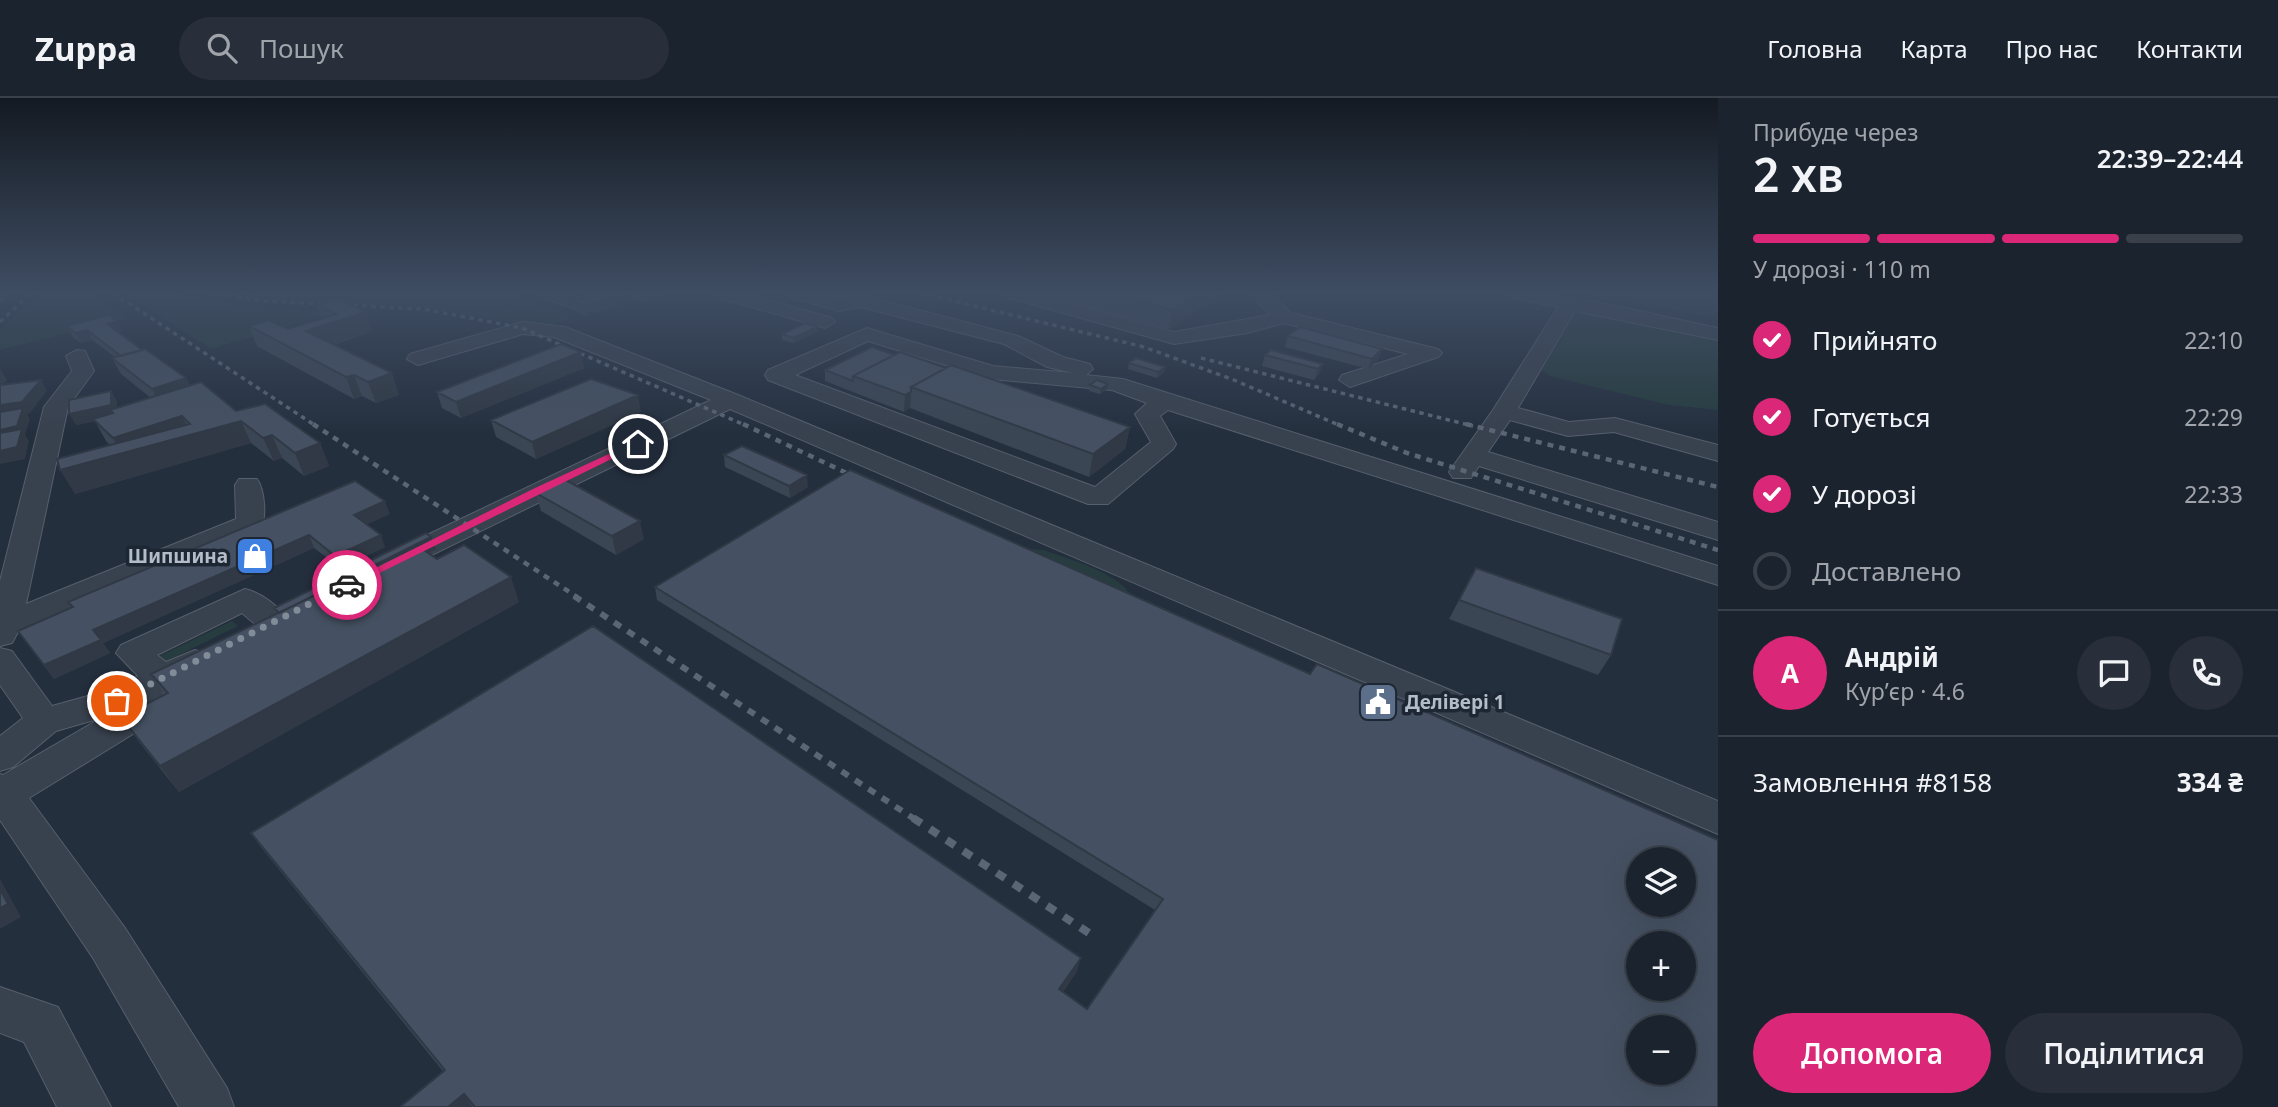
<!DOCTYPE html>
<html lang="uk">
<head>
<meta charset="utf-8">
<style>
	body { margin:0; font-family:"Noto Sans",sans-serif; background:#282f3a; color:#f1f3f6; height:100vh; display:flex; flex-direction:column; font-size:26px; white-space:nowrap }
	* { box-sizing:border-box; margin:0 }
	p { font-size:23px; color:#a0a4aa }
	.icon { flex:none; width:38px; height:38px; fill:none; stroke:currentColor; stroke-width:2; stroke-linecap:round; stroke-linejoin:round }
	.map { position:relative; flex:1; overflow:hidden }
	.panel { display:flex; flex-direction:column; background:#1b232e; width:560px }
	.panel>* { flex:none }
	.controls { position:absolute; left:1626px; top:749px; display:grid; gap:14px }
	.controls a { display:grid; place-items:center; width:70px; height:70px; border-radius:50%; background:#1b232e; box-shadow:0 7px 28px #0002,0 0 0 2px #39404a; font-size:35px }
	.pin { position:absolute; display:grid; place-items:center; width:60px; height:60px; color:#fff; margin:-30px; border:4px solid #fff; border-radius:50%; box-shadow:0 2px 7px #0007 }
	.courier { position:absolute; display:grid; place-items:center; width:70px; height:70px; margin:-35px; border:5px solid #db2777; border-radius:50%; background:#fff; color:#222; box-shadow:0 2px 9px #0007 }
	.summary em { font-style:normal; font-weight:600 }
	.summary div { display:flex; flex-direction:column-reverse }
	.summary { display:flex; align-items:center; justify-content:space-between; height:119px; padding:0 35px }
	h1 { font-size:46px; font-weight:600; line-height:52px }
	.bar { display:grid; grid-template-columns:repeat(4,1fr); gap:10px 7px; align-content:center; height:84px; padding:0 35px }
	.bar i { height:9px; border-radius:5px; background:#39404a }
	.bar .selected { background:#db2777 }
	.bar p { grid-column:span 4 }
	.line { display:flex; align-items:center; gap:18px; padding:0 35px; border-top:2px solid #39404a }
	.line div { flex:1 }
	.round { display:grid; place-items:center; flex:none; width:74px; height:74px; border-radius:37px; background:#282f3a }
	ol { padding:0 35px; list-style:none }
	li { display:flex; align-items:center; gap:21px; height:77px }
	li p { margin-inline-start:auto }
	li .icon { padding:7px; border-radius:50%; background:#db2777; color:#fff; stroke-width:4 }
	li:last-child { color:#a0a4aa }
	li i { width:38px; height:38px; border:4px solid #39404a; border-radius:50% }
	.cta { display:flex; gap:14px; margin-top:auto; padding:14px 35px }
	.cta a { flex:1; height:80px; border-radius:42px; background:#db2777; color:#fff; font-size:28px; font-weight:600; line-height:80px; text-align:center }
	.cta a+a { background:#282f3a; color:#f1f3f6 }
	header { display:flex; align-items:center; gap:42px; box-sizing:border-box; height:98px; padding:0 35px; background:#1b232e; border-bottom:2px solid #39404a }
	header strong { font-size:33px }
	nav { display:flex; gap:38px; margin-inline-start:auto; font-size:24px }
	.search { width:490px; height:63px; background:#282f3a; display:flex; align-items:center; gap:18px; box-sizing:border-box; padding:0 24px; border-radius:38px; color:#a0a4aa; font-size:26px }
	main { display:flex; flex:1; min-height:0 }
	.map>svg:first-child { display:block }
</style>
</head>
<body>
<header>
<strong>Zuppa</strong>
<div class="search"><svg class="icon" aria-label="search" viewBox="0 0 24 24"><circle cx="10" cy="10" r="6"/><path d="M15 15l6 6"/></svg>Пошук</div>
<nav><a>Головна</a><a>Карта</a><a>Про нас</a><a>Контакти</a></nav>
</header>
<main>
<div class="map">
<svg width="1718" height="1009" viewBox="0 0 1718 1009">
	<rect width="100%" height="100%" fill="#242f3e"/>
	<path fill="#263c3f" d="M39 195H93L127 220 0 252V232Z
		M125 195H172L261 210 336 214 211 251Z
		M226 195H514L573 219 552 227H525L418 208 311 205Z
		M1580 195H1718V220Z
		M1579 211 1718 239V312L1669 307 1550 278 1542 272Z
		M1031 451 1044 452C1067 461 1126 476 1132 502L1012 457Z
		M232 523 238 528 165 564 160 558Z"/>
	<g fill="none" stroke-linecap="round" stroke-linejoin="round">
		<g stroke="#565f6c" stroke-width="2">
			<path id="minor" d="M539 195H565L582 200 597 195H622L620 199 582 213 541 199Z
				M714 195H743L832 220 835 224 825 230 716 199Z
				M787 195C813 195 836 202 861 197L1018 238 1063 259 1090 266 1093 271 1086 277 1123 281 1718 468V487L1168 312 1160 318 1176 346 1173 351 1108 406H1088L768 282 765 277 768 272 867 230 993 268 1073 275 1047 269 1004 246 861 209 839 213 789 199ZM868 243 991 281 1112 292 1147 305 1135 316 1151 344 1095 389 795 277Z
				M1004 195H1033L1174 234 1270 217 1250 195H1270L1291 215 1438 251 1442 255 1438 259 1350 289 1339 282 1342 277 1408 256 1284 225 1247 235 1174 246 1006 199Z
				M1507 195C1578 195 1648 216 1718 230V242L1575 213 1518 310 1569 324 1615 320 1718 347V363L1614 334 1568 338 1510 322 1488 354 1718 424V442L1479 368 1471 380H1453L1449 374 1493 312 1558 209 1509 199Z
				M522 224 565 229 738 297 1718 703V736L730 311 405 470 394 473 383 470 379 464 383 458 711 302 554 239 523 236 418 267 407 261 410 256Z
				M77 252 85 253 94 273 68 309 26 506 236 421 235 387 239 381H257C265 392 267 421 260 431L18 534 12 545 0 548V483L44 309 72 273 66 258Z
				M245 491C262 495 280 509 289 524L284 531C265 537 256 527 242 515L157 557 166 564 195 552 207 556 212 564 207 572 162 595 167 597 172 606 167 615 29 700 125 830 227 990 234 1009H179L93 860 0 722V676L3 677 101 620 56 633 13 669 0 673V638L23 620 0 587V550L12 553 52 608 106 593 138 578 116 555 121 547Z
				M0 889 58 909 111 1009H57L24 944 0 935Z"/>
		</g>
		<use href="#minor" fill="#38414e" fill-rule="evenodd"/>
		<path stroke="#5a6575" stroke-width="3.5" stroke-dasharray="4.5 4.5" stroke-linecap="butt" d="M113 195 316 328
			M210 195 266 203 424 211 522 230 747 328
			M921 195 1144 249 1234 282 1341 328
			M0 203 9 195
			M0 224 31 195
			M1201 260 1473 328"/>
		<path stroke="#5a6575" stroke-width="4.5" stroke-dasharray="6 6" stroke-linecap="butt" d="M313 326 577 499
			M743 326 855 379
			M1337 326 1407 355 1718 452
			M1466 326 1718 389"/>
		<path stroke="#5a6575" stroke-width="6" stroke-dasharray="8 8" stroke-linecap="butt" d="M574 498 916 722"/>
		<path stroke="#5a6575" stroke-width="8" stroke-dasharray="10 10" stroke-linecap="butt" d="M913 720 1095 839"/>
	</g>
	<path fill="#3b4654" d="M629 195H667L644 205 630 200Z
		M1036 195H1224L1168 232Z
		M615 198 617 208 586 218 576 213 574 203Z
		M316 207 373 233 334 247 399 297 376 305 362 298 354 301 257 248 249 228 288 231 321 221Z
		M117 223 122 234H119L142 252 186 280 190 288 236 313 320 345 329 368 304 378 282 360 274 363 251 345 75 396 110 347 106 343 95 323 76 327 111 293 117 304V310L151 300 121 276 112 260 115 259 92 242 81 245 73 239 67 228Z
		M817 234 794 245 782 242V236Z
		M1288 238 1382 251 1378 262 1368 271 1285 249Z
		M581 254 584 270 461 320 442 310 437 294Z
		M1265 257 1323 266 1319 276 1314 282 1262 268Z
		M1129 265 1165 269 1164 274 1157 280 1128 271Z
		M946 270 1130 329 1125 351 1089 379 910 310 904 314 825 283V272Z
		M1090 287 1107 291 1100 296 1089 293Z
		M641 314 536 361 496 339 491 322Z
		M724 357 808 389 790 400 725 369Z
		M536 395 644 441 616 457 541 413Z
		M390 416 366 426 385 449 341 470 314 450 103 545 110 555 54 581 18 533 72 509 68 504Z
		M436 451 428 455 437 461 519 504 179 694 140 645 121 619 165 597 151 576 276 516 274 510Z
		M1476 470 1611 557 1598 577 1449 521Z
		M655 489 1718 1009H472L260 748 251 735 1077 873 1063 894 1087 911 1155 812 657 502Z"/>
	<path fill="#303945" d="M643 195H667L644 205Z
		M1200 195H1224L1168 232 1172 212Z
		M615 198 617 208 586 218 584 208Z
		M366 214 373 233 314 253 306 233Z
		M117 223 122 234 113 236 107 226Z
		M817 229V234L794 245 793 240Z
		M87 232 92 242 81 245 75 235Z
		M1382 251 1378 262 1368 271 1372 261Z
		M581 254 584 270 461 320 456 304Z
		M1323 266 1319 276 1314 282 1318 271Z
		M1165 269 1164 274 1157 280 1158 274Z
		M0 270 7 282 0 290Z
		M392 275 399 297 376 305 368 284Z
		M354 277 362 298 354 301 346 279Z
		M186 280 194 296 160 307 152 291Z
		M41 282 47 293 29 316H27L30 321 25 337 29 343 25 361 0 366V307Z
		M1108 286 1107 291 1100 296 1101 291Z
		M111 293 117 304V318L110 312 114 319 93 321 95 323 76 327 69 316Z
		M911 294 910 310 904 314 905 297Z
		M638 297 641 314 536 361 532 344Z
		M182 318 191 337 241 323 251 345 75 396 60 372 121 356 113 340Z
		M1130 329 1125 351 1089 379 1093 356Z
		M272 337 282 360 274 363 263 340Z
		M320 345 329 368 304 378 295 355Z
		M807 377 808 389 790 400 789 388Z
		M385 403 390 416 359 430 354 417Z
		M640 423 644 441 616 457 612 438Z
		M309 437 314 450 103 545 110 555 54 581 44 567 93 532Z
		M381 437 385 449 341 470 335 458Z
		M431 439 436 451 286 528 279 515Z
		M511 479 519 504 179 694 160 668Z
		M0 781 21 819 0 831Z
		M1081 860 1077 873 1056 904 1059 891Z
		M464 996 471 1008 470 1009H448Z"/>
	<path fill="#455162" stroke="#303945" stroke-width="2" fill-rule="evenodd" d="M601 195H607L615 198 584 208 574 203Z
		M1107 195H1200L1172 212Z
		M337 200 366 214 306 233 392 275 368 284 354 277 346 279 249 228 269 222 288 231 336 216 316 207Z
		M109 217 117 223 107 226 142 252 121 258 87 232 75 235 67 228Z
		M805 225 817 229 793 240 782 236Z
		M1300 229 1382 251 1372 261 1288 238Z
		M561 246 581 254 456 304 437 294Z
		M872 249 894 257 853 278V283L825 272Z
		M145 251 186 280 152 291 112 260Z
		M1271 252 1323 266 1318 271 1265 257Z
		M900 254 946 270 911 289V294L905 297 853 278Z
		M1136 260 1165 269 1158 274 1129 265Z
		M951 267 1130 329 1093 356 911 289Z
		M591 281 638 297 532 344 491 322Z
		M41 282 22 304 0 307V287Z
		M1097 282 1108 286 1101 291 1090 287Z
		M201 284 236 313 265 306 320 345 295 355 272 337 263 340 241 323 60 372 57 361 190 326 182 318 113 340 93 321 113 315 110 312Z
		M111 293V307L69 316V302Z
		M23 310 17 328 0 332V314Z
		M22 331 17 349 0 353V335Z
		M742 348 807 377 789 388 724 357Z
		M850 372 1310 576 1317 566 1718 742V1009H475L464 996 448 1009H400L445 972 251 735 593 528 1081 860 1059 891 1087 911 1163 801 655 489ZM1638 761H1684V807H1638ZM1638 845H1684V891H1638ZM1638 929H1684V975H1638Z
		M564 381 640 423 612 438 536 395Z
		M355 383 385 403 354 417 381 437 335 458 309 437 93 532 101 542 44 567 18 533 73 509 68 504Z
		M426 435 431 439 279 515 274 510Z
		M464 447 511 479 160 668 121 619 168 595 151 576 418 448 437 461Z
		M1476 470 1622 521 1611 557 1459 502Z
		M0 791 8 806 0 810Z"/>
	<linearGradient id="sky" x2="0" y2="1"><stop stop-color="#141a22"/><stop offset="0.58" stop-color="#3f4d63"/><stop offset="1" stop-color="#3f4d63" stop-opacity="0"/></linearGradient>
	<rect width="1718" height="336" fill="url(#sky)"/>
	<path fill="#db2777" d="M635 344 642 346 351 489 342 487 535 390Z"/>
	<g fill="none" stroke-linecap="round" stroke-linejoin="round">
		<path stroke="#828b98" stroke-width="7" stroke-dasharray="0 12.6" d="M117 603 347 487"/>
	</g>
	<defs>
		<g id="shop-square" transform="scale(2.0125)"><rect x="-9" y="-9" width="18" height="18" rx="4" fill="#3f7fe0" stroke="#1d2633"/><path d="M-5-2.5h2.3a2.7 3.5 0 0 1 5.4 0H5L5.5 6h-11ZM-1.5-2.5h3a1.5 2.3 0 0 0-3 0Z" fill="#fff"/></g>
		<g id="civic-square" transform="scale(2.0125)"><rect x="-9" y="-9" width="18" height="18" rx="4" fill="#5c6f8a" stroke="#1d2633"/><path d="M-.6-6.5H3V-4.5H.6V-3L4-1V1h2V6H-6V1h2V-1L-.6-3ZM-1.2 2.5V6h2.4V2.5Z" fill="#fff"/></g>
	</defs>
	<g fill-rule="evenodd">
		<use href="#shop-square" x="255" y="458"/>
		<use href="#civic-square" x="1378" y="604"/>
	</g>
	<g text-anchor="middle" stroke-width="7" stroke-linejoin="round" paint-order="stroke">
		<g font-size="19" font-weight="bold" fill="#b4bcc9" stroke="#1d2633" text-anchor="end">
			<text x="228" y="465">Шипшина</text>
			<text x="1405" y="611" text-anchor="start">Делівері 1</text>
		</g>
	</g>
</svg>
<div class="controls">
<a><svg class="icon" aria-label="layers" viewBox="0 0 24 24"><path d="M12 4l9 5-9 5-9-5zM3 14l9 5 9-5"/></svg></a>
<a>+</a>
<a>−</a>
</div>
<div class="pin" style="left:117px;top:603px;background:#ea580c"><svg class="icon" aria-label="bag" viewBox="0 0 24 24"><path d="M5 8h14l-1 12H6zM9 8a3 3 0 0 1 6 0"/></svg></div>
<div class="pin" style="left:638px;top:346px;background:#1f2937"><svg class="icon" aria-label="home" viewBox="0 0 24 24"><path d="M3 11l9-7 9 7M6 9v11h12V9"/></svg></div>
<div class="courier" style="left:347px;top:487px"><svg class="icon" aria-label="car" viewBox="0 0 24 24"><path d="M5 17H2v-5l4-1 3-4h7l3 4 3 1v5h-3M9 17h6M6 11h13"/><circle cx="7" cy="17" r="2"/><circle cx="17" cy="17" r="2"/></svg></div>
</div>
<section class="panel">
<div class="summary"><div><h1>2 хв</h1><p>Прибуде через</p></div><em>22:39–22:44</em></div>
<div class="bar"><i class="selected"></i><i class="selected"></i><i class="selected"></i><i></i><p>У дорозі · 110 m</p></div>
<ol>
<li><svg class="icon" aria-label="check" viewBox="0 0 24 24"><path d="M5 12l5 5 9-10"/></svg>Прийнято<p>22:10</p></li>
<li><svg class="icon" aria-label="check" viewBox="0 0 24 24"><path d="M5 12l5 5 9-10"/></svg>Готується<p>22:29</p></li>
<li><svg class="icon" aria-label="check" viewBox="0 0 24 24"><path d="M5 12l5 5 9-10"/></svg>У дорозі<p>22:33</p></li>
<li><i></i>Доставлено</li>
</ol>
<div class="line" style="height:126px"><b class="round" style="background:#db2777;color:#fff">А</b><div><b>Андрій</b><p>Кур’єр · 4.6</p></div><a class="round"><svg class="icon" aria-label="chat" viewBox="0 0 24 24"><path d="M4 5h16v11H9l-5 4z"/></svg></a><a class="round"><svg class="icon" aria-label="phone" viewBox="0 0 24 24"><path d="M5 4h4l2 5-3 2q2 4 5 5l2-3 5 2v4C11 20 4 13 5 4z"/></svg></a></div>
<div class="line" style="height:91px"><div>Замовлення #8158</div><b>334 ₴</b></div>
<div class="cta"><a>Допомога</a><a>Поділитися</a></div>
</section>
</main>
</body>
</html>
